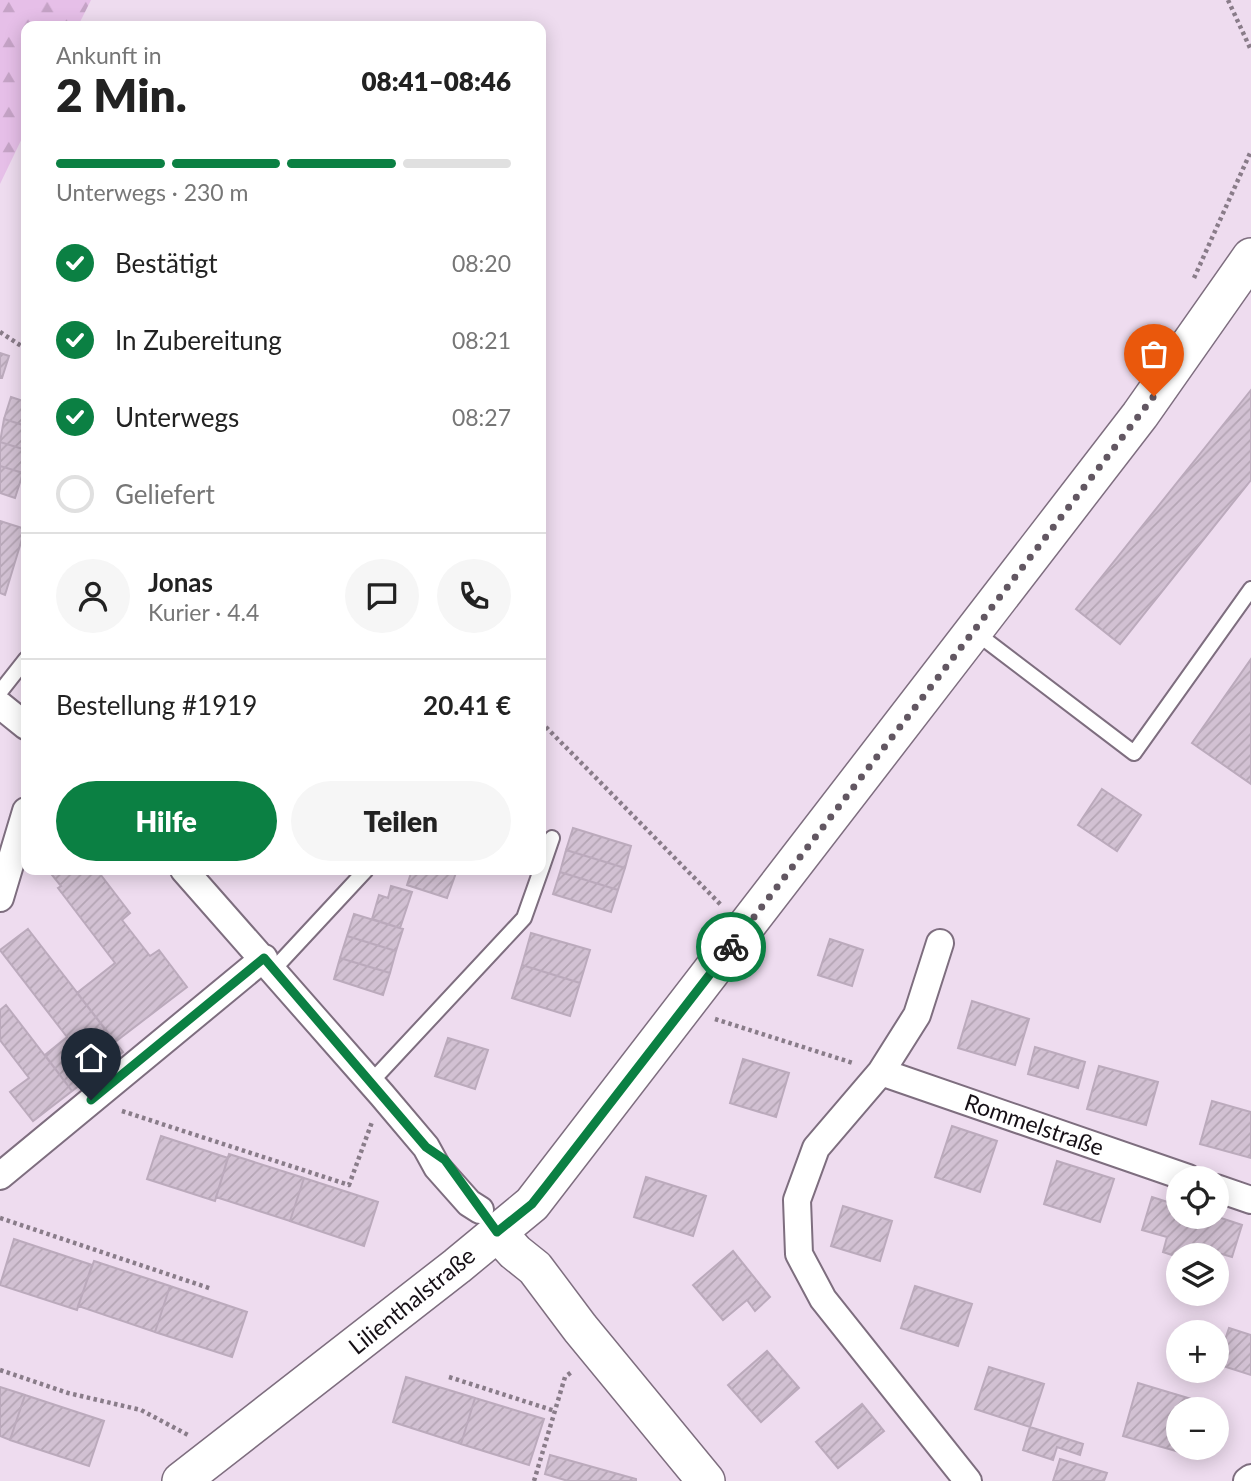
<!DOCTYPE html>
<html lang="de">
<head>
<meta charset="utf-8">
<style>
	body { margin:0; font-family:Lato,sans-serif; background:#f6f6f6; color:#222; height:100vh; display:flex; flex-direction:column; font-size:26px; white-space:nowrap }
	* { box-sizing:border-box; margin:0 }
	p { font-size:23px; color:#767676 }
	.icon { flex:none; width:38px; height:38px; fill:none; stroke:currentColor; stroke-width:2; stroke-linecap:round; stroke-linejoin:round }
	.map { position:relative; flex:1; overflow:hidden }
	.sheet { position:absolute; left:21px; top:21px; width:525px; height:854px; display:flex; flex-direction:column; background:#fff; border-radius:14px; box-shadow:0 4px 18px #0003 }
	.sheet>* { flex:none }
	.tools { position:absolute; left:1166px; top:1166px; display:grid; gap:14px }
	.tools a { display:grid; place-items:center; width:63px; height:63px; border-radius:50%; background:#fff; box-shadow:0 4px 18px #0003; font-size:35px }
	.pin { position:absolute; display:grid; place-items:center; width:60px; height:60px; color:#fff; margin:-72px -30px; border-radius:50% 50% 50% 0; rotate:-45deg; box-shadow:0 0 7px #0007 }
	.pin .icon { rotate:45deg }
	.courier { position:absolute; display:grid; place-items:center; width:70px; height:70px; margin:-35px; border:5px solid #0b8043; border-radius:50%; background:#fff; color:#222; box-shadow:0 2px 9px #0007 }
	.headline em { font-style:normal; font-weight:800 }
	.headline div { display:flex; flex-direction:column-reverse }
	.headline { display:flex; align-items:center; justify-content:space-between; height:119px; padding:0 35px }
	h1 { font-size:46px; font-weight:800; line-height:52px }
	.bar { display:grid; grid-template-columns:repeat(4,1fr); gap:10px 7px; align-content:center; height:84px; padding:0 35px }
	.bar i { height:9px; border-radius:5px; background:#e0e0e0 }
	.bar .selected { background:#0b8043 }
	.bar p { grid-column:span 4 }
	.line { display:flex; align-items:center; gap:18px; padding:0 35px; border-top:2px solid #e0e0e0 }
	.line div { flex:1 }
	.round { display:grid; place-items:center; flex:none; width:74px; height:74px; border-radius:37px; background:#f6f6f6 }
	ol { padding:0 35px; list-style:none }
	li { display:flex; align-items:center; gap:21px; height:77px }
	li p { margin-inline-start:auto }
	li .icon { padding:7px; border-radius:50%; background:#0b8043; color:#fff; stroke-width:4 }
	li:last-child { color:#767676 }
	li i { width:38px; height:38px; border:4px solid #e0e0e0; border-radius:50% }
	.primary-button { display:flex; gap:14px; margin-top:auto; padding:14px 35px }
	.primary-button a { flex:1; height:80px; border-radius:42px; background:#0b8043; color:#fff; font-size:28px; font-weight:800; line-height:80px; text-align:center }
	.primary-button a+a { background:#f6f6f6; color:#222 }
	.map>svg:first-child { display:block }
</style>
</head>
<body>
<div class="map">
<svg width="1251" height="1481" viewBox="0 0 1251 1481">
	<defs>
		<pattern id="forest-firs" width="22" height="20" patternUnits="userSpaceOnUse" patternTransform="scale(1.75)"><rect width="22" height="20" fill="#e6bfe8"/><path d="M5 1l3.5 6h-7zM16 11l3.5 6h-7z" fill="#c5a3c6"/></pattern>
		<pattern id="building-hatch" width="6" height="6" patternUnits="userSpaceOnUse" patternTransform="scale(1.75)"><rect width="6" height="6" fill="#d2c1d3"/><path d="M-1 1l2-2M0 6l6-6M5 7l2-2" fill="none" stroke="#b4a5b4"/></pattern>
	</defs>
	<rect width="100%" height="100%" fill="#eedcef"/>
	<path fill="url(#forest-firs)" d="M0 0H91L78 26H26V130L0 184Z"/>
	<path fill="url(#building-hatch)" stroke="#bbaabc" stroke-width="2" d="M0 353 9 356 2 378H0Z
		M1251 390V480L1120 644 1076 609Z
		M11 397 26 402V426L4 419Z
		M4 419 26 426V450L0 442Z
		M0 442 26 450V474L0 466Z
		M0 466 23 473 15 498 0 493Z
		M0 521 25 529 5 595 0 593Z
		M1251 659V784L1192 743Z
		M1102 789 1141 815 1117 851 1078 825Z
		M573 828 631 846 625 868 566 850Z
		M566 850 625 868 618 890 560 872Z
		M48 870H97L130 913 122 920 150 956 159 950 187 987 115 1042 77 993 115 963 58 888 61 886Z
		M412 870H457L447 898 407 885Z
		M560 872 618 890 611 912 553 894Z
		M391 886 412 892 400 928 372 919 379 895 388 898Z
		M354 914 403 929 396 951 347 936Z
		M28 929 123 1052 72 1091 45 1055 67 1037 0 950Z
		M531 933 590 950 580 983 522 965Z
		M347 936 396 951 390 973 340 958Z
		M830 939 863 950 852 986 818 975Z
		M340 958 390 973 383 995 334 979Z
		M522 965 580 983 570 1016 512 998Z
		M972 1001 1029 1019 1015 1065 958 1048Z
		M6 1005 72 1091 33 1121 10 1092 29 1078 0 1040V1010Z
		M448 1038 488 1050 475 1089 435 1076Z
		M1035 1047 1085 1062 1078 1088 1028 1074Z
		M743 1059 789 1073 776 1117 730 1103Z
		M1099 1066 1158 1082 1146 1125 1087 1109Z
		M1212 1101 1251 1112V1158L1200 1144Z
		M952 1126 997 1141 980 1192 935 1177Z
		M161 1136 228 1158 215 1201 147 1179Z
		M229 1154 304 1178 290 1221 216 1197Z
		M1057 1161 1114 1179 1100 1222 1044 1204Z
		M646 1177 706 1196 693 1236 634 1217Z
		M304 1178 378 1202 364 1246 290 1221Z
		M1152 1197 1177 1205 1178 1202V1216H1215L1242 1225 1232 1257 1205 1249 1203 1255 1178 1257 1163 1252 1167 1237 1142 1230Z
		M843 1206 892 1221 880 1261 831 1246Z
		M14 1239 92 1265 77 1310 0 1285Z
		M733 1251 770 1297 755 1311 747 1300 723 1320 693 1285Z
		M94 1261 170 1286 155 1332 78 1306Z
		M170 1286 247 1312 232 1357 155 1332Z
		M915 1286 972 1304 958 1346 901 1328Z
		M1229 1328 1251 1335V1375L1217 1364Z
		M767 1351 799 1388 761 1422 728 1385Z
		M989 1367 1044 1384 1030 1427 975 1409Z
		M406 1377 475 1398 461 1444 393 1422Z
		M1138 1383 1198 1401 1196 1409H1178V1447H1184L1183 1453 1123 1436Z
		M0 1387 25 1395 10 1440 0 1436Z
		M25 1395 104 1421 89 1466 10 1440Z
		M475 1398 544 1419 529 1465 461 1444Z
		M862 1404 884 1431 838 1468 816 1442Z
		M1030 1427 1083 1444 1080 1455 1057 1447 1053 1460 1023 1450Z
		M550 1455 636 1479V1481H568L545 1474Z
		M1060 1459 1107 1473 1104 1481H1053Z"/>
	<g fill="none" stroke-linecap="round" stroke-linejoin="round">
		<g stroke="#7e6e7f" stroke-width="18">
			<path id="lane" d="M975 632 1134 753 1251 589
				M0 692 26 659
				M541 870 552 838
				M273 970 366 870
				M371 1082 524 918 541 870"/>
		</g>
		<g stroke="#7e6e7f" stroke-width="30">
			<path id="street" d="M0 705 26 726
				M184 870 382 1095 426 1147 437 1167 469 1203 480 1210
				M0 898 26 811
				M940 943 917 1015 881 1072 816 1148 797 1200 799 1254 823 1299 968 1481
				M881 1072 1188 1178
				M0 1176 264 958
				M1216 1188 1251 1200
				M1247 1481 1251 1478"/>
		</g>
		<g stroke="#7e6e7f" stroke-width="40">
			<path id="secondary" d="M497 1232 515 1252 535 1268 580 1328 706 1481
				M181 1481 457 1266 532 1204 1140 415 1251 257"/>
		</g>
		<path stroke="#897c89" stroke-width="4.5" stroke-dasharray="3.5 3.5" stroke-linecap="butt" d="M1228 0 1251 50
			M1194 278 1251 151
			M0 332 26 349
			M541 722 722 906
			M715 1019 853 1063
			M122 1111 349 1185 372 1122
			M0 1218 212 1289
			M0 1370 68 1393 141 1410 188 1435
			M449 1377 555 1411
			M534 1481 565 1377 573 1371"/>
		<use href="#lane" stroke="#fff" stroke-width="14"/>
		<use href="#street" stroke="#fff" stroke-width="26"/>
		<use href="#secondary" stroke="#fff" stroke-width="37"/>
	</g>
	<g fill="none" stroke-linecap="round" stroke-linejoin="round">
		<path stroke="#625762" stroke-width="7" stroke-dasharray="0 12.6" d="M731 947 1154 396"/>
		<path stroke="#0b8043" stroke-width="9" d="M91 1100 264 958 426 1147 445 1160 497 1232 532 1204 547 1185 731 947"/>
	</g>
	<g text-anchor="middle" stroke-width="5" stroke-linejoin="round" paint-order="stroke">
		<g font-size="23" fill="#161016" stroke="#fff">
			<text transform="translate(1034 1125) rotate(19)" y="8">Rommelstraße</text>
			<text transform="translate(412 1301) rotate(-39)" y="8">Lilienthalstraße</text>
		</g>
	</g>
</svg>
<div class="tools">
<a><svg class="icon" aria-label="locate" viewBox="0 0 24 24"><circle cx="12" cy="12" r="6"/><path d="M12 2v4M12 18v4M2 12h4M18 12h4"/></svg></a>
<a><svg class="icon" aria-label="layers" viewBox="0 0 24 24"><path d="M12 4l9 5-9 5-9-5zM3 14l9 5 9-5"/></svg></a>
<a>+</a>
<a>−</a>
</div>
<div class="pin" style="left:1154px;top:396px;background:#ea580c"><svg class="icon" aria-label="bag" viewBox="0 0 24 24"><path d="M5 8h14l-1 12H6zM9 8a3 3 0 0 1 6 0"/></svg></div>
<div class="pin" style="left:91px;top:1100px;background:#1f2937"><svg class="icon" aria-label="home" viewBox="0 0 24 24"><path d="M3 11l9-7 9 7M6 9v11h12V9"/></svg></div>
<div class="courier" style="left:731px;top:947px"><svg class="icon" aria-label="bike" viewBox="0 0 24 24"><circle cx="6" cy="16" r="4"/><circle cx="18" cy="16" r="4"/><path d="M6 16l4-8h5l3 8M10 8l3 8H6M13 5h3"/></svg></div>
<section class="sheet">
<div class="headline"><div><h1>2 Min.</h1><p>Ankunft in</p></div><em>08:41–08:46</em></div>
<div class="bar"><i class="selected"></i><i class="selected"></i><i class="selected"></i><i></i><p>Unterwegs · 230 m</p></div>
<ol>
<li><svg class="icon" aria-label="check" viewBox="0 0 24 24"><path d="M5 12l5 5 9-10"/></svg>Bestätigt<p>08:20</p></li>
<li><svg class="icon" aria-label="check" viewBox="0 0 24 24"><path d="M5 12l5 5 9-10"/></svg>In Zubereitung<p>08:21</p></li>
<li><svg class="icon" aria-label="check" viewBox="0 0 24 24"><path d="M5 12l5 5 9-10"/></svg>Unterwegs<p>08:27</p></li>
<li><i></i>Geliefert</li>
</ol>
<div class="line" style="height:126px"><a class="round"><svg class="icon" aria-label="person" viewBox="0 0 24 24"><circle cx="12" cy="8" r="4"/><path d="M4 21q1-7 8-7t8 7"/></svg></a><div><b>Jonas</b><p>Kurier · 4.4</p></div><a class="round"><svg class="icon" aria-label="chat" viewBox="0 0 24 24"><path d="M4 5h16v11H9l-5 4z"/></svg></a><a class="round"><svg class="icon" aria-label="phone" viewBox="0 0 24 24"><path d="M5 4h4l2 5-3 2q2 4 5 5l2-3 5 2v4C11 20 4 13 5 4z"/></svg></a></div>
<div class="line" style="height:91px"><div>Bestellung #1919</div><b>20.41 €</b></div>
<div class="primary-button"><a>Hilfe</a><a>Teilen</a></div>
</section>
</div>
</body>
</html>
